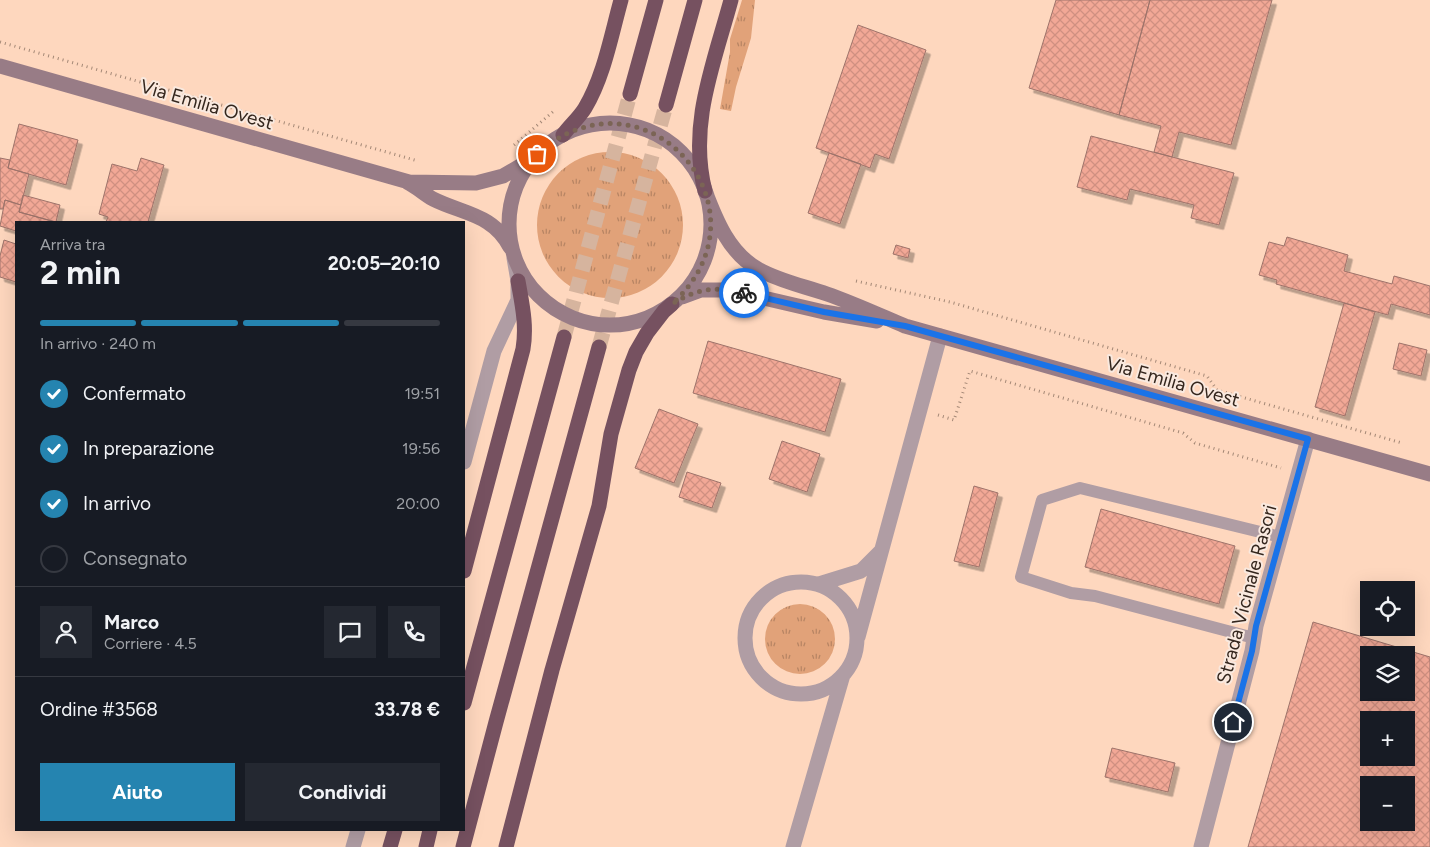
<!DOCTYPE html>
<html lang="it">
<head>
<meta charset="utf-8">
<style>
	body { margin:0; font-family:Figtree,sans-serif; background:#242831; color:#f1f3f6; height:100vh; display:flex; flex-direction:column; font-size:19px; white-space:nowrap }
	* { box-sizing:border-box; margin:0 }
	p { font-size:16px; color:#9ea1a6 }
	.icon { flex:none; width:28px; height:28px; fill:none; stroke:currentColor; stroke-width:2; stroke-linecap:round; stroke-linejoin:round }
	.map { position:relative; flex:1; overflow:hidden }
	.details { position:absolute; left:15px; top:221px; width:450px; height:610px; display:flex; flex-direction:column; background:#171b24; border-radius:0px; box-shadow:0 5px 20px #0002 }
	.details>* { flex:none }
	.buttons { position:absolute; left:1360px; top:581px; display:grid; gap:10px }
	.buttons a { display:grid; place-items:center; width:55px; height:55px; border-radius:0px; background:#171b24; box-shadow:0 5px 20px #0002; font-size:25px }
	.pin { position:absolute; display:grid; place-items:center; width:42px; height:42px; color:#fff; margin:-21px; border:2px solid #fff; border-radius:50%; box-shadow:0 1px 5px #0007 }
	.courier { position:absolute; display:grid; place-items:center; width:50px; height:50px; margin:-25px; border:4px solid #1a73e8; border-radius:50%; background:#fff; color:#222; box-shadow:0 1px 6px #0007 }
	.summary em { font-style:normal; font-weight:700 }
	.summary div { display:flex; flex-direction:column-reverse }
	.summary { display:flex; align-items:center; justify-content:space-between; height:85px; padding:0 25px }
	h1 { font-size:32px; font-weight:700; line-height:38px }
	.bar { display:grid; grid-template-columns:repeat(4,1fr); gap:8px 5px; align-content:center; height:60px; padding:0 25px }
	.bar i { height:6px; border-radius:4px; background:#363941 }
	.bar .active { background:#2584b0 }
	.bar p { grid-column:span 4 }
	.line { display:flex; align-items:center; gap:12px; padding:0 25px; border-top:1px solid #363941 }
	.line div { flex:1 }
	.round { display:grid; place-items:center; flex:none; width:52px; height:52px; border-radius:0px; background:#242831 }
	ol { padding:0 25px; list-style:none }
	li { display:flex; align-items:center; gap:15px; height:55px }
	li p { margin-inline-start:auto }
	li .icon { padding:5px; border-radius:50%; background:#2584b0; color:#fff; stroke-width:4 }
	li:last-child { color:#9ea1a6 }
	li i { width:28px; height:28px; border:2px solid #363941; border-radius:50% }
	.primary-button { display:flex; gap:10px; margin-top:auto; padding:10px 25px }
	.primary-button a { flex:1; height:58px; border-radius:0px; background:#2584b0; color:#fff; font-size:20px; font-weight:700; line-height:58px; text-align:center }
	.primary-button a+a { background:#242831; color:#f1f3f6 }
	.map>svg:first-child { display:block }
</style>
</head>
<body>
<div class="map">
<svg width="1430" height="847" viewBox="0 0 1430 847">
	<defs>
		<pattern id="grass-tufts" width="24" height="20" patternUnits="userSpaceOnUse" patternTransform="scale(1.25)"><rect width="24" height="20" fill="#e1a279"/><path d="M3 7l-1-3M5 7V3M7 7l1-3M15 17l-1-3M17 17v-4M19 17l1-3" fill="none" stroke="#b78463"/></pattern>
		<pattern id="building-cross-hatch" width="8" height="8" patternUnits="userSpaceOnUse" patternTransform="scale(1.25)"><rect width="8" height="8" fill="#f2a896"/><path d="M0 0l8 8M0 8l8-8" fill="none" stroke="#d09081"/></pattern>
		<filter id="shadow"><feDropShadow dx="4.5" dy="4.5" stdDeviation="0" flood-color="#0004"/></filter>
	</defs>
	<rect width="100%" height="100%" fill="#fed7be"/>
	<path fill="url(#grass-tufts)" d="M742 0H755L751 38 736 87 731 111 720 109 730 52V39Z
		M537 225a73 73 0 1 1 146 0a73 73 0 1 1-146 0Z
		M765 639a35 35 0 1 1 70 0a35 35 0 1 1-70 0Z"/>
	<path fill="url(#building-cross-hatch)" stroke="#9d736a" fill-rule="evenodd" filter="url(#shadow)" d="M1056 0H1150L1119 115 1029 88Z
		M1150 0H1272L1231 145 1179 132 1172 157 1154 152 1161 126 1119 115Z
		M858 25 926 50 889 159 875 154 870 168 816 148Z
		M19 124 78 140 66 185 8 168Z
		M1091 136 1234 173 1219 225 1191 218 1194 205 1130 189 1127 200 1077 187Z
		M829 153 861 164 840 224 808 213Z
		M0 158 10 160 8 168 29 174 21 205 5 200 3 209H0Z
		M141 158 164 165 148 222H106L108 217 99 214 112 164 137 171Z
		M23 195 60 205 56 222 19 212Z
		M5 200 21 205 19 212 55 222H16V231L0 226Z
		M1287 237 1348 255 1344 271 1392 284 1394 276 1430 286V315L1391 304 1388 315 1276 284 1277 280 1259 275 1269 242 1284 246Z
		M4 240 16 244V282L0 277V256Z
		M896 245 910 249 908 258 893 254Z
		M1344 303 1375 312 1345 416 1315 407Z
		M708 341 841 379 825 432 693 393Z
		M1399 343 1427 350 1421 376 1393 369Z
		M659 409 698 424 674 483 635 468Z
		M782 441 820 454 807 492 769 479Z
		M687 472 721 483 712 508 679 497Z
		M974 486 998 493 979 567 954 561Z
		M1101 509 1235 546 1219 604 1085 567Z
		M1313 622 1430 657V847H1248ZM1369 655H1406V692H1369ZM1369 720H1406V758H1369ZM1369 785H1406V822H1369Z
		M1112 748 1175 763 1168 792 1105 777Z"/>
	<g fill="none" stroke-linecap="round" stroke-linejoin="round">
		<path stroke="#d6b49e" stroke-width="15" stroke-dasharray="15 8" stroke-linecap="butt" d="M564 337 630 94
			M599 347 666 105"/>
		<path stroke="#a48876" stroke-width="3" stroke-dasharray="1 4" stroke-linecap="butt" d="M0 42 418 161
			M514 145 555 110
			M856 281 950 302 1207 376 1217 390 1402 443
			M938 415 954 420 970 371 1183 433 1195 443 1281 468"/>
		<path stroke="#b09da4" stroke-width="12" d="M1254 638 1095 596 1071 593 1021 577 1042 500 1080 488 1281 537"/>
		<path stroke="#b09da4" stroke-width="15" d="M464 462 494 351 518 300V281L514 258
			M745 638a56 56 0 1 1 112 0a56 56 0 1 1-112 0Z
			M819 584 861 571 880 552
			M858 637 940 336
			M353 847 358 830
			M793 847 843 675
			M1201 847 1252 651 1256 626 1308 439"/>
		<path stroke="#987c86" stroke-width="15" d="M0 66 409 182 476 183 503 176 527 162
			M509 224a101 101 0 1 1 202 0a101 101 0 1 1-202 0Z
			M407 182C417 187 424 194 433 199 463 214 493 214 510 247
			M705 191C716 220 729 253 758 269 779 281 804 286 827 294 853 303 879 315 905 326L1430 474
			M682 297 701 290H729L824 312 877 321"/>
		<path stroke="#765160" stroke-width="15" d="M630 94 656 0
			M666 105 695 0
			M563 135C570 125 579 118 585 108 604 76 611 36 621 0
			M705 191C688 125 714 63 731 0
			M464 571 523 349C527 325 522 304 518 281
			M464 703 564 337
			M390 847 395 830
			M426 847 430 830
			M463 847 496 722 599 347
			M506 847 552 670 599 506 611 434 629 370 636 352 647 333 664 311 672 304"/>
	</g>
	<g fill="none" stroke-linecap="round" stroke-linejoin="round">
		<path stroke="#7b6455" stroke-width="5" stroke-dasharray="0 9" d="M537 154C644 59 778 208 672 304 698 288 715 286 744 293"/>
		<path stroke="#1a73e8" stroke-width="6" d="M744 293 824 312 905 326 1308 439 1256 626 1252 651 1233 722"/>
	</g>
	<g text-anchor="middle" stroke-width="4" stroke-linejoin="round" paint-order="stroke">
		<g font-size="19" fill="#34261d" stroke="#f9e9df">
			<text transform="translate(207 104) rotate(16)" y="7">Via Emilia Ovest</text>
			<text transform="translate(1173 381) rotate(16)" y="7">Via Emilia Ovest</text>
			<text transform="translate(1246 594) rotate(-75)" y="7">Strada Vicinale Rasori</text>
		</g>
	</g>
</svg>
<div class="buttons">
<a><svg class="icon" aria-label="locate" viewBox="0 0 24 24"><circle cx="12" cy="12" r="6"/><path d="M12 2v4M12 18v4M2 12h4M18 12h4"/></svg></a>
<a><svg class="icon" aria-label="layers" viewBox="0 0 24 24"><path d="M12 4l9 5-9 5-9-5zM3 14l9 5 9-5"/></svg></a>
<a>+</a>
<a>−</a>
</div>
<div class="pin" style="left:537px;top:154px;background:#ea580c"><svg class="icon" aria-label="bag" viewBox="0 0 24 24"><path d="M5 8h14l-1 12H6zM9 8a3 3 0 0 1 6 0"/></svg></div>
<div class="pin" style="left:1233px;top:722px;background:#1f2937"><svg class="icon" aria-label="home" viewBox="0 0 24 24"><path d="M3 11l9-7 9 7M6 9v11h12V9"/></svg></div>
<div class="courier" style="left:744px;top:293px"><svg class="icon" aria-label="bike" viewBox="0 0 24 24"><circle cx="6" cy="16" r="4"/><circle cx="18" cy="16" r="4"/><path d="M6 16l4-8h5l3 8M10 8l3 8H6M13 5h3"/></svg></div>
<section class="details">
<div class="summary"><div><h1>2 min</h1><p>Arriva tra</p></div><em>20:05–20:10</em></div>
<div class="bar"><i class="active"></i><i class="active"></i><i class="active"></i><i></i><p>In arrivo · 240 m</p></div>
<ol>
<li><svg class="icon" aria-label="check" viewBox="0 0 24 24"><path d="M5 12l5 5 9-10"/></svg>Confermato<p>19:51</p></li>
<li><svg class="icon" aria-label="check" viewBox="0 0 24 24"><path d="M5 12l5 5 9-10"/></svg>In preparazione<p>19:56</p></li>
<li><svg class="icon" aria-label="check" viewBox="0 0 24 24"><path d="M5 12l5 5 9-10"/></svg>In arrivo<p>20:00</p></li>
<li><i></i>Consegnato</li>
</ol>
<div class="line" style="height:90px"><a class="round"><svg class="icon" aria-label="person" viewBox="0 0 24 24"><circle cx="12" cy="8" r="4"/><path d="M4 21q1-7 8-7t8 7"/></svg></a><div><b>Marco</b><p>Corriere · 4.5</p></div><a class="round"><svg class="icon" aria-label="chat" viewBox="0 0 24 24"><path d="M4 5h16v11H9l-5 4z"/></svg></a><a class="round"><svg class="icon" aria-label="phone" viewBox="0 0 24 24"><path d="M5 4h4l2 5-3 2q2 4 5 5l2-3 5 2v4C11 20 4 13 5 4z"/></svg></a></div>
<div class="line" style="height:65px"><div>Ordine #3568</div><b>33.78 €</b></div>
<div class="primary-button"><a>Aiuto</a><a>Condividi</a></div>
</section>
</div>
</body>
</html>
